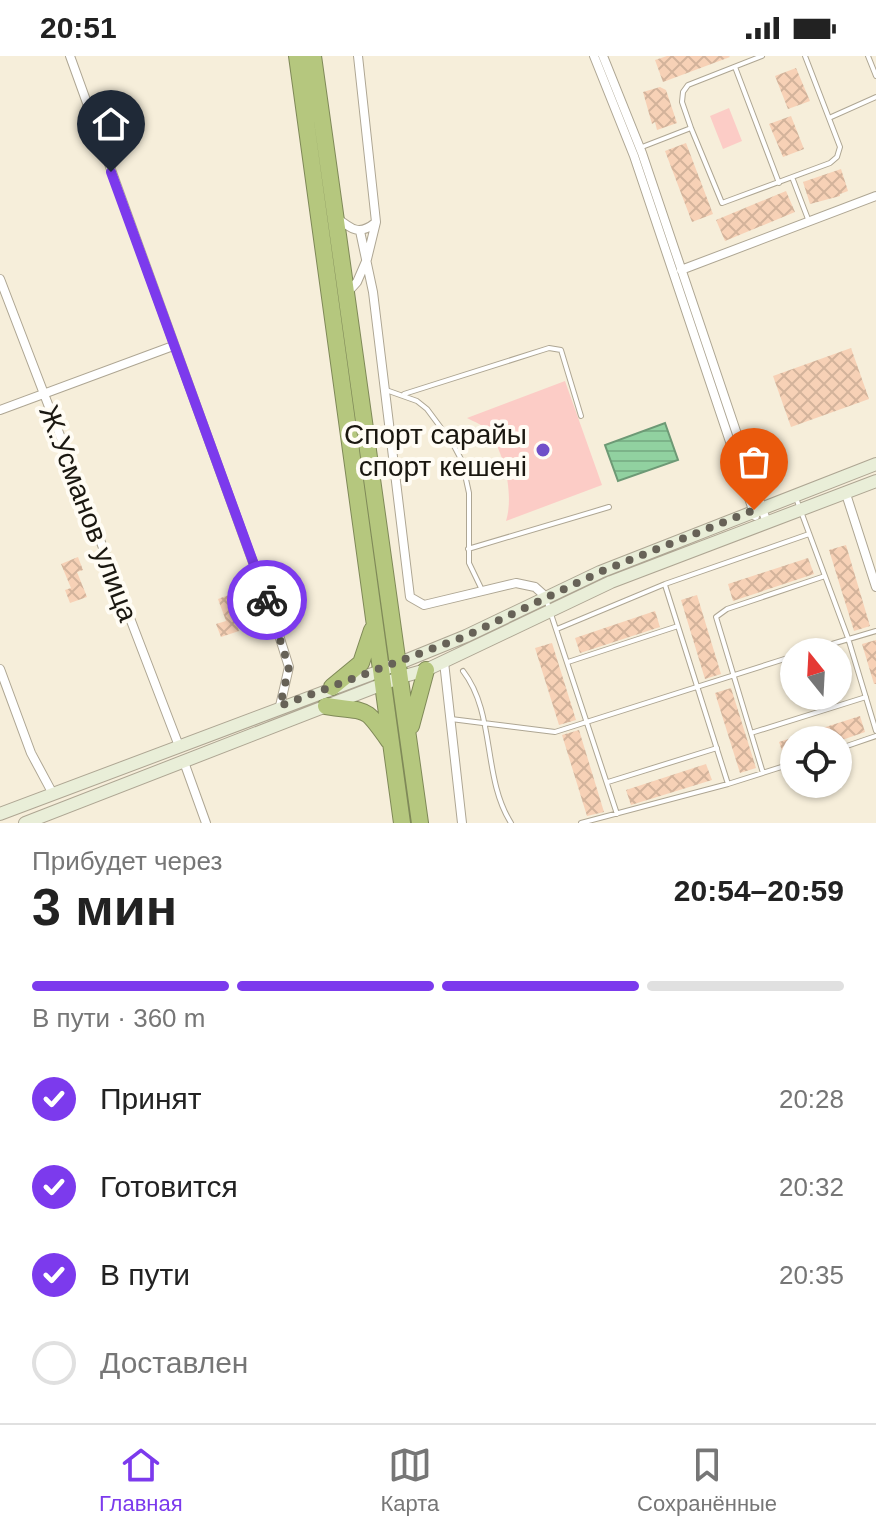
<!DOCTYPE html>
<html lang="ru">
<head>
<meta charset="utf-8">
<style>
	body { margin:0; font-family:Helvetica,sans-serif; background:#f2f2f2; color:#222; height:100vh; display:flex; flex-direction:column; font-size:30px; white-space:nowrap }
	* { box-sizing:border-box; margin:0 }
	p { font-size:26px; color:#767676 }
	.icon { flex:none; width:44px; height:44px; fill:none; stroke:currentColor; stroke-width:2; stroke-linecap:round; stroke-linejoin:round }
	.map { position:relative; height:767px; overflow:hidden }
	.panel { display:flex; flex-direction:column; background:#fff; flex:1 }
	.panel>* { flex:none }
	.needle { width:52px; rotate:342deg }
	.fabs { position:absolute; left:780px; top:582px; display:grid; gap:16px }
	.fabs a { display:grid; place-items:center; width:72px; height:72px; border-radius:50%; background:#fff; box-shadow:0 2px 6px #0004; font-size:40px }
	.pin { position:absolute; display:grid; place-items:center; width:68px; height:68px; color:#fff; margin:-82px -34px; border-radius:50% 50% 50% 0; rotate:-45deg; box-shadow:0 0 8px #0007 }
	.pin .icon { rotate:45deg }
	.courier { position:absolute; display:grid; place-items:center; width:80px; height:80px; margin:-40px; border:6px solid #7c3aed; border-radius:50%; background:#fff; color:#222; box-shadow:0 2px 10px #0007 }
	.head em { font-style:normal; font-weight:800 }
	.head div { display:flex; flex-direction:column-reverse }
	.head { display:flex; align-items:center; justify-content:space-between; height:136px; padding:0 32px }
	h1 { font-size:52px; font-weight:800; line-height:60px }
	.bar { display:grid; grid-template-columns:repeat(4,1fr); gap:12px 8px; align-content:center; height:96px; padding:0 32px }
	.bar i { height:10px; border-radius:6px; background:#e0e0e0 }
	.bar .on { background:#7c3aed }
	.bar p { grid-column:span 4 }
	ol { padding:0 32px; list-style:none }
	li { display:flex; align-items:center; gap:24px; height:88px }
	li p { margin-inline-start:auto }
	li .icon { padding:8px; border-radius:50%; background:#7c3aed; color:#fff; stroke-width:4 }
	li:last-child { color:#767676 }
	li i { width:44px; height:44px; border:4px solid #e0e0e0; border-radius:50% }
	.status { display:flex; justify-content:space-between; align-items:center; height:56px; padding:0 40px; background:#fff; direction:ltr }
	.status svg { height:22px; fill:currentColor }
	.dock { display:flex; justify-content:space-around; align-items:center; height:112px; border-top:2px solid #e0e0e0; background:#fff; font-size:22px; color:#767676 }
	.dock a { display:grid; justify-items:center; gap:4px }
	.dock .on { color:#7c3aed }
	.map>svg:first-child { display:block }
</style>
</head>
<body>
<div class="status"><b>20:51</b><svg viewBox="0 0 49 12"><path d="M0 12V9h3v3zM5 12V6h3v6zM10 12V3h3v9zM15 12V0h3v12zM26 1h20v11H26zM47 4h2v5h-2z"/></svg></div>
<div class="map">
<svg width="876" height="767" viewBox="0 0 876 767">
	<defs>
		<pattern id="water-rules" width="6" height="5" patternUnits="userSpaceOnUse" patternTransform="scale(2)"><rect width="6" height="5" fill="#91d1a0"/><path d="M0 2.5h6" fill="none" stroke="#7cb389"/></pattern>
		<pattern id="building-cross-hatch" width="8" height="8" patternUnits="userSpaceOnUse" patternTransform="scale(2)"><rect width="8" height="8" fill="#f7d1b6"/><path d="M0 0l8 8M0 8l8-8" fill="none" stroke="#d3b39b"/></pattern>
	</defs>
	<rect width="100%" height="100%" fill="#f6eeda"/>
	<path fill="#fcccc6" d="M729 52 742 85 723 93 710 60Z
		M565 325 602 429 506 465C514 439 505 397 488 375 483 369 475 366 467 362Z"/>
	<path fill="url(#water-rules)" stroke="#6d9975" stroke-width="2" d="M665 367 678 404 618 425 605 389Z"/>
	<path fill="url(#building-cross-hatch)" d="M667 0H729L730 1 663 26 655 4Z
		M796 12 810 45 788 53 775 20Z
		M660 31 666 34 677 67 657 74 655 66 652 68 643 36Z
		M791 60 804 93 783 101 769 68Z
		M686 87 713 158 692 166 665 95Z
		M841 113 848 135 840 138V140L810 148 803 126Z
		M786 135 795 156 725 185 716 164Z
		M851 292 869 343 791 371 773 320Z
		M846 489 870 570 854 575 829 494Z
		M78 501 83 514 77 516 87 541 70 547 65 534 71 532 61 508Z
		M808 502 814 518 733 545 728 528Z
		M237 536 241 550 232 553 239 575 221 581 216 568 226 565 218 543Z
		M697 539 721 618 705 623 681 544Z
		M655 555 660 571 580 597 575 582Z
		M876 584V628H874L862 588Z
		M552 587 576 664 559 669 535 592Z
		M731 632 756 712 740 717 715 637Z
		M860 660 865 676 842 684H794V700L785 703 779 686Z
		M579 674 604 756 587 760 562 679Z
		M706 708 712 724 631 749 626 734Z"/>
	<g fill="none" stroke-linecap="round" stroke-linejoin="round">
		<g stroke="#aea693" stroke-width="6">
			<path id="lane" d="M868 0 876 20
				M735 11 779 127
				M829 62 876 41
				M691 72 722 147 830 107 837 101 840 91 805 0
				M642 91 691 72 682 46 683 36 688 29 762 0
				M792 121 808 163
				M386 334 417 345 427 353 453 388 462 405 469 437V507L482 534
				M404 338 549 292 561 294 581 360
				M796 442 848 582 876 675
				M468 493 609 451
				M665 529 728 728
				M546 543 617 758
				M557 573 665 528 809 478
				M805 596 876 575
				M568 606 678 570
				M463 615C496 658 482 721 511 767
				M451 663 555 676 794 600
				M751 677 866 641
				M838 693 876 680
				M763 717 716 561 727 553 825 520
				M608 726 717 692
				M581 767 728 728 794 707"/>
		</g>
		<g stroke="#aea693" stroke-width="10">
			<path id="street" d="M70 0 277 573 289 611 280 650
				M594 0 634 100 755 460
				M603 0 642 97 767 467
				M336 161C351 173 359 180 375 167
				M360 175 373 236 410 541 424 549 516 527 535 531 545 540
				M681 214 876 140
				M0 223 179 690
				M348 236 357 226 367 203 376 166 358 0
				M0 354 173 290
				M846 438 876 531
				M444 606 462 767
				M0 613 31 697 53 738
				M184 706 206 767"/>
		</g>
		<g stroke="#aea693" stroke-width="14">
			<path id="secondary" d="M0 758 380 615 466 580 600 516 876 408
				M25 767 401 621 426 614 611 526 876 425"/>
		</g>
		<g stroke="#7f8958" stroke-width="18">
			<path id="highway" d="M297 0 402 767
				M313 0 420 767
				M332 631 361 607 372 574
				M326 650C369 657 363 648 389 685
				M411 670 426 614"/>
		</g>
		<use href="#lane" stroke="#fff" stroke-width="4"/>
		<use href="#street" stroke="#fff" stroke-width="8"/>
		<use href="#secondary" stroke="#e9eed8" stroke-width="12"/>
		<use href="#highway" stroke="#b5c77e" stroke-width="16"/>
	</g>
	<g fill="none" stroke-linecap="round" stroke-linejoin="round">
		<path stroke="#676257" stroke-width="8" stroke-dasharray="0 14.4" d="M267 544 289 611 280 650 466 580 600 516 754 454"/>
		<path stroke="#7c3aed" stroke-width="10" d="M111 116 267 544"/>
	</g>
	<circle fill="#704fc9" stroke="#fffcf4" stroke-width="3" cx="543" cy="394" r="8"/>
	<g text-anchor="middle" stroke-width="8" stroke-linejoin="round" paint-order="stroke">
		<g font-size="28" fill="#1a1710" stroke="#fffcf4" text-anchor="end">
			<text x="527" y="388">Спорт сарайы<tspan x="527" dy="32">спорт кешені</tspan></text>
		</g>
		<g font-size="28" fill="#1a1710" stroke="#fffcf4">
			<text transform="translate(89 457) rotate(69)" y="10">Ж.Усманов улица</text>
		</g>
	</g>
</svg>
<div class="fabs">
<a><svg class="needle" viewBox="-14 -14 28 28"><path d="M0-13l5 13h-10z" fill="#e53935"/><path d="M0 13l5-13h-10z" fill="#767676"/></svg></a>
<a><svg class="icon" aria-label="locate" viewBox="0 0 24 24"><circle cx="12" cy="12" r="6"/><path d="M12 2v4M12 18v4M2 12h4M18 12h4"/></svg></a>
</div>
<div class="pin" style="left:754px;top:454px;background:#ea580c"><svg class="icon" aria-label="bag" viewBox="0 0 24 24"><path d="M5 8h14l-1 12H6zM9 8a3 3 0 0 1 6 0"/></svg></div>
<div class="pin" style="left:111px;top:116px;background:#1f2937"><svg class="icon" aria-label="home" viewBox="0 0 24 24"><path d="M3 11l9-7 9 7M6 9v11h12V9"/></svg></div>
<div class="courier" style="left:267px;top:544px"><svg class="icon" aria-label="bike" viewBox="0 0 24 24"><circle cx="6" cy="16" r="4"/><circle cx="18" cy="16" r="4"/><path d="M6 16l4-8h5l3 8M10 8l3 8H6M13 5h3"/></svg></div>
</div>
<section class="panel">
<div class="head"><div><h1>3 мин</h1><p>Прибудет через</p></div><em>20:54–20:59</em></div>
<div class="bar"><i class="on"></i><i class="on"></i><i class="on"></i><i></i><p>В пути · 360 m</p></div>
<ol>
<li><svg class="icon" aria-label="check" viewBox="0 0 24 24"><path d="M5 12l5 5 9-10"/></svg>Принят<p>20:28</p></li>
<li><svg class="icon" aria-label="check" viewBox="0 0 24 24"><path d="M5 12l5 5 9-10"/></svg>Готовится<p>20:32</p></li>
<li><svg class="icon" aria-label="check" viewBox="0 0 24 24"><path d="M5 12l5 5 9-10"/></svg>В пути<p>20:35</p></li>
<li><i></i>Доставлен</li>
</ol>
</section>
<nav class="dock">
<a class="on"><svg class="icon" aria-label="home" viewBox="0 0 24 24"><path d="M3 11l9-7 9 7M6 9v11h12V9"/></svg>Главная</a>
<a><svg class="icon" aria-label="map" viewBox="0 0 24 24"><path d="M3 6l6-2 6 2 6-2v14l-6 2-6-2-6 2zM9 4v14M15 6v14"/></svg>Карта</a>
<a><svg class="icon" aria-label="saved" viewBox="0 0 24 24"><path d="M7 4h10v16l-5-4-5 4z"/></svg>Сохранённые</a>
</nav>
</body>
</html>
